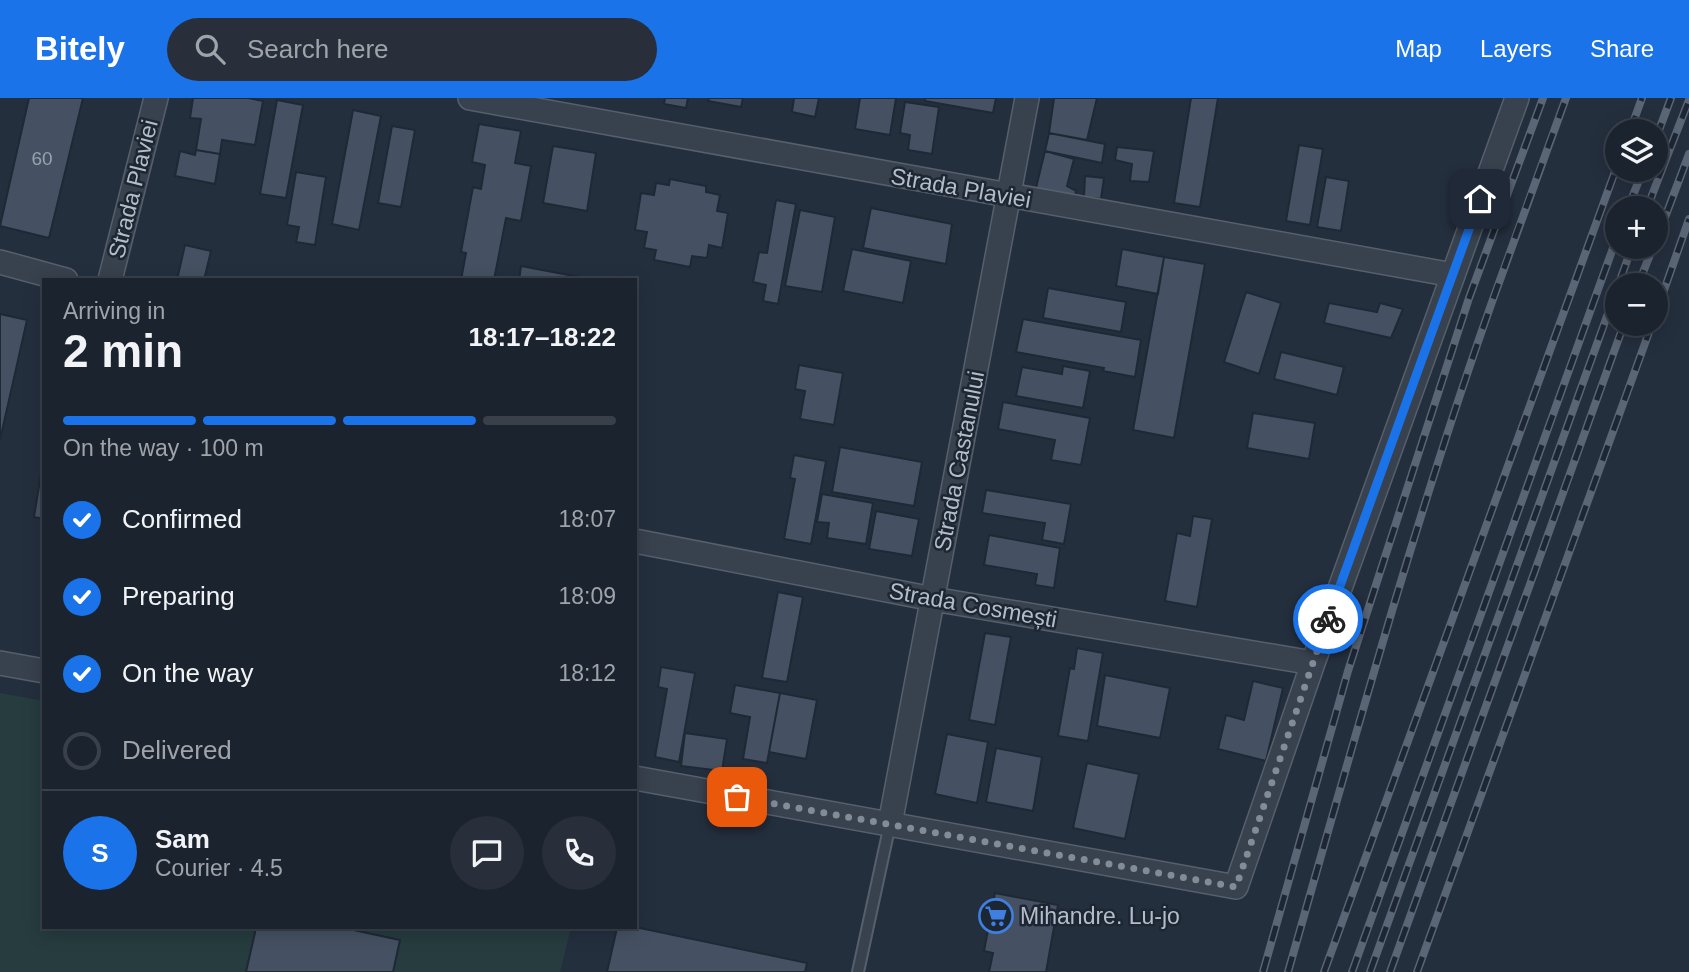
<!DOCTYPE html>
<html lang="en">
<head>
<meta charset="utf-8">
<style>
	body { margin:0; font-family:Helvetica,sans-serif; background:#282f3a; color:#f1f3f6; height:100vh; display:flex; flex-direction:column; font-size:26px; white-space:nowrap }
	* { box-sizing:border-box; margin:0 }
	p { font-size:23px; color:#a0a4aa }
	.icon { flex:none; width:38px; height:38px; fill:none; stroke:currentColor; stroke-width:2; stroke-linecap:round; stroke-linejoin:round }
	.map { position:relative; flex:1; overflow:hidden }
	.details { position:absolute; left:42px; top:180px; width:595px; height:651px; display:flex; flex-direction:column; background:#1b232e; border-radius:0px; box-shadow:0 4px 18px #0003,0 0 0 2px #39404a }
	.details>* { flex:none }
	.fabs { position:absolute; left:1605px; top:21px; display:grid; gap:14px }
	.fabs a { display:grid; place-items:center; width:63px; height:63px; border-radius:50%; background:#1b232e; box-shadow:0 4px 18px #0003,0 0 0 2px #39404a; font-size:35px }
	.pin { position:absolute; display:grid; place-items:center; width:60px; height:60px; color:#fff; margin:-30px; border-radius:14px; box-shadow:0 4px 10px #0006 }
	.courier { position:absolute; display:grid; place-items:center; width:70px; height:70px; margin:-35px; border:5px solid #1a73e8; border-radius:50%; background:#fff; color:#222; box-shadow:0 2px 9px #0007 }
	.head em { font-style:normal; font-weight:600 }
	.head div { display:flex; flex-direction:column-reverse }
	.head { display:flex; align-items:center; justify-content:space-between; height:119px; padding:0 21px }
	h1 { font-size:46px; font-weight:600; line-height:52px }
	.bar { display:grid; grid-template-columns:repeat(4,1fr); gap:10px 7px; align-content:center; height:84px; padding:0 21px }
	.bar i { height:9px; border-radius:5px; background:#39404a }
	.bar .current { background:#1a73e8 }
	.bar p { grid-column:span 4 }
	.line { display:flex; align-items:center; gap:18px; padding:0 21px; border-top:2px solid #39404a }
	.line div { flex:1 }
	.round { display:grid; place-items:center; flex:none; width:74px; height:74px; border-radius:37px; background:#282f3a }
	ol { padding:0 21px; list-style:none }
	li { display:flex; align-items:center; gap:21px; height:77px }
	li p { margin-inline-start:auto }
	li .icon { padding:7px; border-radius:50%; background:#1a73e8; color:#fff; stroke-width:4 }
	li:last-child { color:#a0a4aa }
	li i { width:38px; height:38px; border:4px solid #39404a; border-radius:50% }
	header { display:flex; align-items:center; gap:42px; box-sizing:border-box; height:98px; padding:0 35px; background:#1a73e8; color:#fff }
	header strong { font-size:33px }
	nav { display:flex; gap:38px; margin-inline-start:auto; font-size:24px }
	.search { width:490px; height:63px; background:#282f3a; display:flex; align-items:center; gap:18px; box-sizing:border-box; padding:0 24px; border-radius:38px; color:#a0a4aa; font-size:26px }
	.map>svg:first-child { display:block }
</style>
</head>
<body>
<header>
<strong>Bitely</strong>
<div class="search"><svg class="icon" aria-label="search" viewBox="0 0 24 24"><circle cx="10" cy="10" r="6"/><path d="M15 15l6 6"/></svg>Search here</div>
<nav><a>Map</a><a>Layers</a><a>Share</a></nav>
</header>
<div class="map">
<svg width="1689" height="874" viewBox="0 0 1689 874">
	<rect width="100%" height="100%" fill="#242f3e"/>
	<path fill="#263c3f" d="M0 595 44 603V830H571L560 874H0Z"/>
	<path fill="#455162" stroke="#1f2835" stroke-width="2" d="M29 0H83L49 140 0 128Z
		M193 0H248L263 3 255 47 222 42 220 56 196 52 201 21 190 20Z
		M665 0H688L686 10 664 6Z
		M709 0H743L741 9 708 3Z
		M794 0H819L815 19 792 14Z
		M860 0H896L890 37 855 31Z
		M925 0H996L993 15 925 3Z
		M1054 0H1097L1087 42 1049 35Z
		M1191 0H1218L1200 109 1174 105Z
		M277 2 303 7 286 100 260 96Z
		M905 4 939 9 932 56 908 52 910 37 900 35Z
		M353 12 381 18 359 132 332 126Z
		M479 26 521 33 515 65 531 68 521 123 506 120 494 182H461L466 155 461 154 473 89 481 91 485 67 472 64Z
		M392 28 415 32 401 109 378 105Z
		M1049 35 1105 46 1102 65 1045 53Z
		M1299 47 1323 51 1310 127 1286 123Z
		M553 48 596 55 587 113 543 105Z
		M1117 49 1154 53 1149 84 1130 83 1132 66 1115 62Z
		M196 52 220 56 215 86 175 78 180 53 195 57Z
		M1045 53 1074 61 1067 88 1076 93 1073 106 1034 98Z
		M296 74 326 79 315 147 296 144 299 129 287 127Z
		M1085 78 1104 80 1101 101 1084 99Z
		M1326 79 1349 83 1341 133 1317 129Z
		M670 81 706 88V94L720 97 717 113 728 115 722 150 709 147 707 160 692 158 690 169 654 162 656 152 644 150 647 134 635 132 641 95 654 97 656 85 669 87Z
		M776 102 796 106 778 206 763 203 766 187 753 184 759 154 767 155Z
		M871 110 952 126 946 166 863 150Z
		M800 112 835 119 822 194 785 188Z
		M185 147 211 153 204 182H177Z
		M852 151 911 163 903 205 843 193Z
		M1122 151 1164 159 1158 196 1116 188Z
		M1164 159 1205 166 1174 340 1133 332Z
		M521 168 595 182H519Z
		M1048 190 1126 204 1121 234 1043 220Z
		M1246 194 1281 205 1259 276 1224 264Z
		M1329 205 1377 214 1380 205 1403 211 1391 240 1324 225Z
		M0 216 27 222 0 342Z
		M1023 221 1141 242 1135 279 1103 273 1104 270 1016 254Z
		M1281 254 1344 269 1337 297 1274 281Z
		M799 267 843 275 834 327 800 321 805 293 795 291Z
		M1063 268 1090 273 1083 310 1016 298 1022 269 1062 276Z
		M1003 304 1090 320 1081 367 1051 362 1055 342 998 331Z
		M1253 315 1315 325 1309 361 1247 350Z
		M840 349 922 364 914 408 832 394Z
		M794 357 826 363 811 446 784 441 795 381 790 380Z
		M44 358V421L34 419Z
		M986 392 1071 406 1064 446 1042 442 1045 425 982 415Z
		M822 396 873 405 866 446 827 440 829 425 817 424Z
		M876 413 919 421 912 458 869 451Z
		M1193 418 1212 421 1197 509 1165 503 1177 435 1190 438Z
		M989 437 1060 450 1054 490 1035 487 1037 476 984 467Z
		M778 494 803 499 787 584 762 580Z
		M985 535 1011 539 995 627 969 622Z
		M1077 550 1103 555 1088 643 1058 638 1070 570 1074 571Z
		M661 569 695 575 679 664 655 659 667 591 658 589Z
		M1105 577 1170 590 1160 640 1097 628Z
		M1253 583 1283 590 1266 663 1218 651 1226 617 1244 622Z
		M735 587 780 595 767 665 743 661 750 619 730 615Z
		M780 595 817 602 806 661 769 654Z
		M685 635 727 641 722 673 681 668Z
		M947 636 988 644 977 705 935 696Z
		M996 650 1042 659 1033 713 986 704Z
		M1087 665 1139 676 1125 741 1073 730Z
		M995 795 1058 807 1046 874H989L993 855 984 853Z
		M635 829 807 865 805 874H607L617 830Z
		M256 830H344L400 842 393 874H246Z"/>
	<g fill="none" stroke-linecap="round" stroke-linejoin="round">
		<g stroke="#565f6c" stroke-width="14">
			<path id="lane" d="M858 874 890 726"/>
		</g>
		<g stroke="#565f6c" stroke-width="26">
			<path id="street" d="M470 0 1453 177
				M0 164 66 182
				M110 182 156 0
				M635 443 933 501 1313 565
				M0 565 44 573
				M635 680 1236 789 1313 565 1517 0
				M890 726 1027 0"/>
		</g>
		<use href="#lane" stroke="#38414e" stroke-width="10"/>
		<use href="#street" stroke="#38414e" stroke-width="23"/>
		<g stroke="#5a6575" stroke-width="8">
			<path id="rail" d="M1630 33 1642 0
				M1656 40 1671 0
				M1628 110 1643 72
				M1647 110 1689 2
				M1656 143 1689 56
				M1638 187 1653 149
				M1656 215 1689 121
				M1263 874 1348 573 1469 200 1543 0
				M1288 874C1352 650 1414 424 1492 204 1516 136 1541 68 1566 0
				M1324 874 1617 68
				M1352 874 1617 139
				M1370 874 1632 149
				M1390 874 1624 226
				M1417 874 1652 226"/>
		</g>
		<use href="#rail" stroke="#1d2633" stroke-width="5" stroke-dasharray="16" stroke-linecap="butt"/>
	</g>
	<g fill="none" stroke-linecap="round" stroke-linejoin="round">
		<path stroke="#828b98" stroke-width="7" stroke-dasharray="0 12.6" d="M737 699 1236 789 1328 521"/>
		<path stroke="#1a73e8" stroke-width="9" d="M1328 521 1480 101"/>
	</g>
	<defs>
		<g id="supermarket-ring" transform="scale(1.75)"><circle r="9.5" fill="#1d2633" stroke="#3f7fe0" stroke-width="1.5"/><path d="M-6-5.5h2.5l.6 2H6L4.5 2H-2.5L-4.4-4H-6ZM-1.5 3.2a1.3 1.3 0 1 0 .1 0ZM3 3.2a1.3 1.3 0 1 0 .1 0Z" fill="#3f7fe0"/></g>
	</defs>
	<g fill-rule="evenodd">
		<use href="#supermarket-ring" x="996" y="818"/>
	</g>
	<g text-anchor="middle" stroke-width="5" stroke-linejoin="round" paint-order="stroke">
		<g font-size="19" fill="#98a1af">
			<text x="42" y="67">60</text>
		</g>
		<g font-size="23" fill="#b4bcc9" stroke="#1d2633">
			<text transform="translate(961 90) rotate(10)" y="8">Strada Plaviei</text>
			<text transform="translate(133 91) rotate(-76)" y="8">Strada Plaviei</text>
			<text transform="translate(959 363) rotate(-79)" y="8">Strada Castanului</text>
			<text transform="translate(973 507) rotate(10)" y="8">Strada Cosmești</text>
		</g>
		<g font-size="23" fill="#b4bcc9" stroke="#1d2633" text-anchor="start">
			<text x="1020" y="826">Mihandre. Lu-jo</text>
		</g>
	</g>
</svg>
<div class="fabs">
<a><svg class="icon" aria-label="layers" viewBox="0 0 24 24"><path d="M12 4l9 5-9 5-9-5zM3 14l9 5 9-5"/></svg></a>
<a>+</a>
<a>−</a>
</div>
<div class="pin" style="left:737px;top:699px;background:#ea580c"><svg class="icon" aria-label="bag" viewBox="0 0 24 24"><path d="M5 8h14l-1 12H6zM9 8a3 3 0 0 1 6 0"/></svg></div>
<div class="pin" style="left:1480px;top:101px;background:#1f2937"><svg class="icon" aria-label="home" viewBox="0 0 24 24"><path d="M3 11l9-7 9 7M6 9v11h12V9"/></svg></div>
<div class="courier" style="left:1328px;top:521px"><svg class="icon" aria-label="bike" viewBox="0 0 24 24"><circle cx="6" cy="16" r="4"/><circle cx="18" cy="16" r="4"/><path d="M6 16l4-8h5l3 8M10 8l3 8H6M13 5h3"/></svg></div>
<section class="details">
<div class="head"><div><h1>2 min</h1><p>Arriving in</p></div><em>18:17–18:22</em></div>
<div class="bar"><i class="current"></i><i class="current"></i><i class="current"></i><i></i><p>On the way · 100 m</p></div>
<ol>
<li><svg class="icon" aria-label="check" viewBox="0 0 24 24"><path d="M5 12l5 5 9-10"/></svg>Confirmed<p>18:07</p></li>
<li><svg class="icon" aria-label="check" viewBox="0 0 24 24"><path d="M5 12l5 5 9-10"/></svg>Preparing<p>18:09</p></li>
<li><svg class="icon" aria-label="check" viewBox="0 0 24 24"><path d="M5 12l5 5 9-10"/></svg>On the way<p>18:12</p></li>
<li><i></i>Delivered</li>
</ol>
<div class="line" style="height:126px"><b class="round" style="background:#1a73e8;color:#fff">S</b><div><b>Sam</b><p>Courier · 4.5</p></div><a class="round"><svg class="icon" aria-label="chat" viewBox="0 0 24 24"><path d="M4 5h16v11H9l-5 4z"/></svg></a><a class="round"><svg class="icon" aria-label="phone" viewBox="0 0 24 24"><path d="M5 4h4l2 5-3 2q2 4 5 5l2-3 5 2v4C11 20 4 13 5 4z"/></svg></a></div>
</section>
</div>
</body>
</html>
